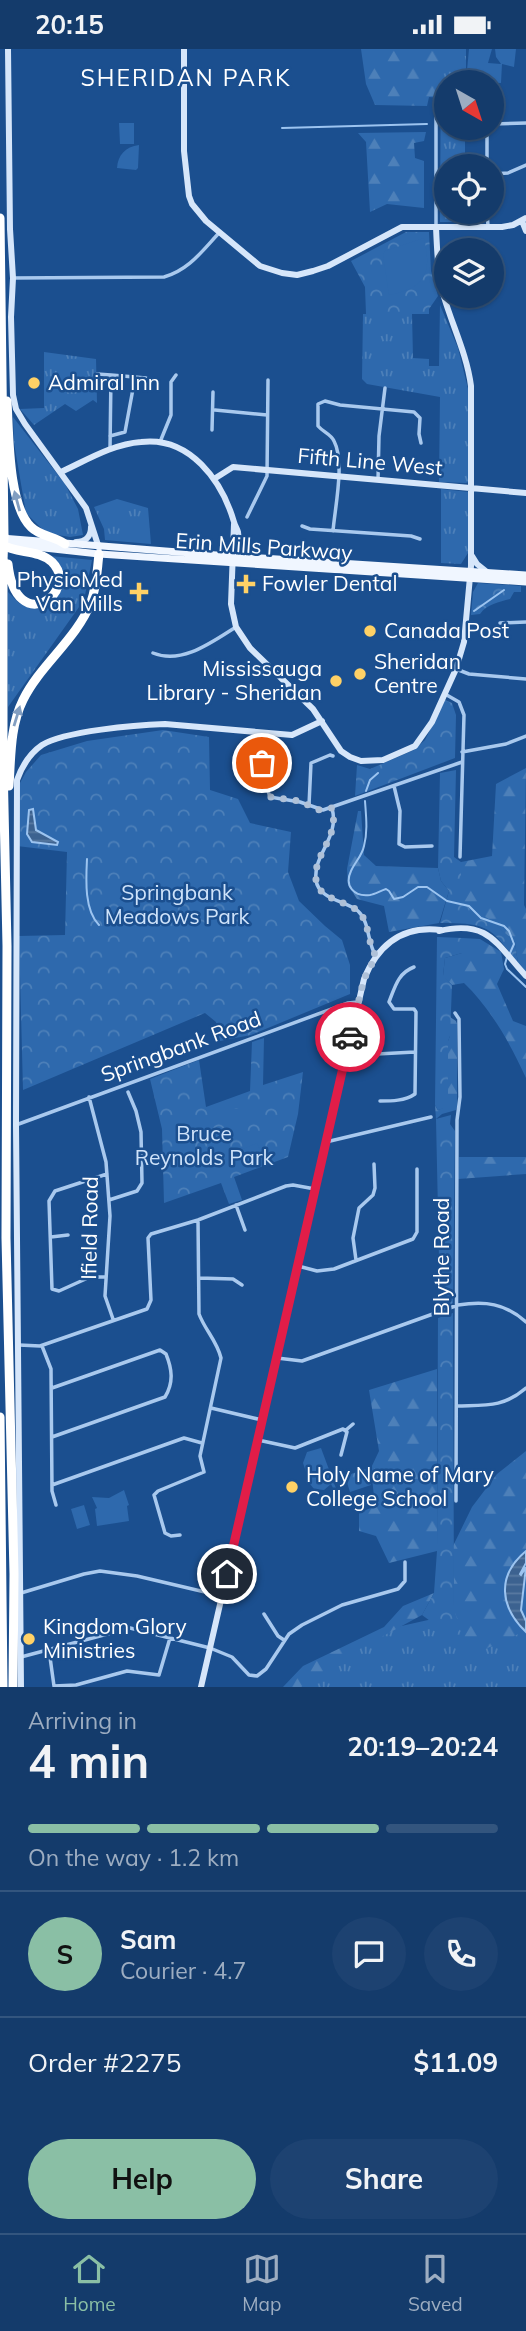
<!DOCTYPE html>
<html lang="en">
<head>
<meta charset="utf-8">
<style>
	body { margin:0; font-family:Mulish,sans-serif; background:#1d4271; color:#f1f3f6; height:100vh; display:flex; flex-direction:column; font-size:26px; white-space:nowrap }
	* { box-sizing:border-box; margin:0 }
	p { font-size:23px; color:#9dadc1 }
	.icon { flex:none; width:38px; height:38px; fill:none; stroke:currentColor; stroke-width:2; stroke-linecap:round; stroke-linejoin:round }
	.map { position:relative; height:1638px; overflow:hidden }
	.side { display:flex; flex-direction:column; background:#143b6b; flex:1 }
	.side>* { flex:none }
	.needle { width:46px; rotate:141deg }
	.fabs { position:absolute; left:434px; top:21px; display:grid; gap:14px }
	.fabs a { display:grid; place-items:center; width:70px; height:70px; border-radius:50%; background:#143b6b; box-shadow:0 2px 5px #0004,0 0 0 2px #33557e; font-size:35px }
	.pin { position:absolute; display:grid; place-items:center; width:60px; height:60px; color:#fff; margin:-30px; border:4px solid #fff; border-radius:50%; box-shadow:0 2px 7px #0007 }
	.courier { position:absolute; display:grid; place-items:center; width:70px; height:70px; margin:-35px; border:5px solid #e11d48; border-radius:50%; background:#fff; color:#222; box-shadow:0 2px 9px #0007 }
	.summary em { font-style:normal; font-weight:700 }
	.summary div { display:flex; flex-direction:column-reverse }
	.summary { display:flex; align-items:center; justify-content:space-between; height:119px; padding:0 28px }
	h1 { font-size:46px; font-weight:700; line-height:52px }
	.bar { display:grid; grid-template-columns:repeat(4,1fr); gap:10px 7px; align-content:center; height:84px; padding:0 28px }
	.bar i { height:9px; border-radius:5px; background:#33557e }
	.bar .current { background:#8abfa5 }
	.bar p { grid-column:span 4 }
	.line { display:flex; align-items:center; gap:18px; padding:0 28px; border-top:2px solid #33557e }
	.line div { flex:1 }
	.round { display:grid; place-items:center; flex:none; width:74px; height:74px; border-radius:37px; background:#1d4271 }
	.primary-button { display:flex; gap:14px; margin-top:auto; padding:14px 28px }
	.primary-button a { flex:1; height:80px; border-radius:42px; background:#8abfa5; color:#111; font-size:28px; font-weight:700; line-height:80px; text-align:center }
	.primary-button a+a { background:#1d4271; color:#f1f3f6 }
	.status { display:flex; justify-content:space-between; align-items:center; height:49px; padding:0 35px; background:#143b6b; direction:ltr }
	.status svg { height:19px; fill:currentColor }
	.dock { display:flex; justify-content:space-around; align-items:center; height:98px; border-top:2px solid #33557e; background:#143b6b; font-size:19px; color:#9dadc1 }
	.dock a { display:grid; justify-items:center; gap:4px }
	.dock .current { color:#8abfa5 }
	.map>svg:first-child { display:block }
</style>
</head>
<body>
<div class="status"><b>20:15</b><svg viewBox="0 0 49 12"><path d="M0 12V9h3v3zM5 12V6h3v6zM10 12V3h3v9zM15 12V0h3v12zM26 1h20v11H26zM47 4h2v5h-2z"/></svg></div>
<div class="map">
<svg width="526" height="1638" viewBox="0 0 526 1638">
	<defs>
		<pattern id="grass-tufts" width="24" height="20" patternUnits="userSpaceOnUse" patternTransform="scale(1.75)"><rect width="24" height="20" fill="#2e69ad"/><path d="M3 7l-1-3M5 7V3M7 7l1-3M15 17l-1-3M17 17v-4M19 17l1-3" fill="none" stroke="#4d80b9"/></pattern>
		<pattern id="forest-firs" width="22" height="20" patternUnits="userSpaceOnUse" patternTransform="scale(1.75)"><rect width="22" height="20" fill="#2e69ad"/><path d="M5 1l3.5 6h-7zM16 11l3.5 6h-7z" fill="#4d80b9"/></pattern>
		<pattern id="park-crowns" width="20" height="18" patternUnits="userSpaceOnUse" patternTransform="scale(1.75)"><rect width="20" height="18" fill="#2e69ad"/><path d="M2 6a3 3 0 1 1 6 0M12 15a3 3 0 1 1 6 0" fill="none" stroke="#4d80b9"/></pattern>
		<pattern id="water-rules" width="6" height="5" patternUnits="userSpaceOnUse" patternTransform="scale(1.75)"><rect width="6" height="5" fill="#3c6290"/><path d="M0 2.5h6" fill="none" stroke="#597aa1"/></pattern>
	</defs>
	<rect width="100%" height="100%" fill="#1b4f8f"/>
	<path fill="url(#grass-tufts)" d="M441 0H466V33H446V79H465V117H446V163H466V173H440Z
		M440 256 458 299 469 344V433L466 434 439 433 440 348 367 335 362 330 363 265H412L413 309 429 310V317H439Z
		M44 303 96 310 97 354 93 351 76 362 65 355 34 376 20 360 44 359Z
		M13 368 65 435 78 460 83 486 70 488 46 484 26 464 14 394Z
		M441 440 469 443 470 445 468 504 461 515 441 514Z
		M117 450 148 459 151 495 105 491 104 480 94 458Z
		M50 507 92 511 84 551 8 658V543L19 554 38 560C67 544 72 532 50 507Z
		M526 1529V1638H292L388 1580 437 1569 477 1541Z"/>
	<path fill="url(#forest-firs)" d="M361 0H441V49L429 48 427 57 375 56 366 35Z
		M426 83 424 92 414 94 415 109 424 112V159L387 155 370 163 366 93 358 84Z
		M526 719 524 856 526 860V923L518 915 515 893 489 871 461 852V813L492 807 496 735Z
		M358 762H361L364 806 376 817 438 819 441 832 449 842 439 874 389 883 384 857 357 850 348 836 347 820Z
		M462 889 480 890 501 903 504 920 497 935 513 972 526 977V1029C510 994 491 960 464 934L452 936 443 927 445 909 462 904Z
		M450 968 456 972 457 975V1058L456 1061 442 1065 436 1070 435 1056 438 1061 448 1057V992L450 987Z
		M459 1108H526V1125L458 1130Z
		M437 1320V1502L389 1514 376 1487 359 1482V1464L375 1457 371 1419 379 1402 369 1341Z
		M526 1402V1502L519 1508V1576L525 1582 459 1612 461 1584 454 1560 453 1497 472 1458 497 1425Z
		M434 1544 422 1566 350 1605 301 1638H283L303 1617 384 1578 403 1557Z"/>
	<path fill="url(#park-crowns)" d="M406 183H429L431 222 438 247 429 260V265H366L365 238 351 212Z
		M478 534 521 537V543H514L510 550C499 553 487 555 480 565L471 566 473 543Z
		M445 651 452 654 456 666 455 709 355 747 357 716 370 720 414 701 425 691Z
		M163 681 209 688 210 741 238 750 250 774 291 783 288 823 299 852 325 877 342 891 350 916V945L251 986 220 992 216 973 205 964 23 1041 19 887 65 886 67 803 17 797 20 734 26 723 41 706 87 692Z
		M456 721 454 808 461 813V851L490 871 515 893 518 915C491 877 487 874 440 874L449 842 441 832 438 819 440 724Z
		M437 888 462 889V904L445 909 443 926 452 936 450 987 448 992V1058L438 1061 435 1056Z
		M264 989 263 1036 303 1023 298 1065 288 1108 234 1128 242 1151 229 1155 221 1134 164 1154 162 1080 150 1030 199 1011 206 1058 250 1042 252 993Z
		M451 1066 450 1075 455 1082 453 1254 441 1260V1211L439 1209 436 1070Z
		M453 1264 454 1560 461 1584 460 1594 422 1566 434 1544 437 1502 438 1269Z
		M366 1420 371 1436 350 1443 345 1427Z"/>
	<path fill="#2e69ad" d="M469 0H492L488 14 501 15 496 8 495 0H516L514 18 502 15 501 34 470 33 471 21H467Z
		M119 74H134V95H120Z
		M139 96 138 119 136 121 117 119C118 106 125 98 139 96Z
		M424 189C432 224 426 239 389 246L383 206 385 202Z
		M230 1060H247V1085H230Z
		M257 1094 264 1110 239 1120 233 1104Z
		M321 1399 337 1442 335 1443 331 1435 324 1441 314 1440 310 1435 303 1414 307 1403Z
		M124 1441 129 1456 127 1457 129 1472 97 1477 95 1460 97 1459 92 1448 109 1449Z
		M84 1456 90 1476 77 1480 71 1460Z"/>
	<path fill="url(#water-rules)" stroke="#9cc4f0" stroke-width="2" d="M33 760 36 781 58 793 57 796 32 793 27 785 29 761Z
		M526 1502V1514L520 1525 521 1526 526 1518 521 1561 526 1572V1583C500 1558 496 1527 526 1502Z"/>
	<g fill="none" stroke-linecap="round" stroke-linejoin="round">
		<path stroke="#9cc4f0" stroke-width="2" d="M282 79 427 75
			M474 562 504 541
			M366 742 370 731 378 724
			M365 752C366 767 368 782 364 797 362 807 355 813 351 822 344 837 354 848 370 846 375 845 380 842 386 840L389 842 394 850 403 848 418 838H427L447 852 469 857 481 869 504 877 509 882 514 895 510 904
			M87 810C86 830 84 861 99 876
			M507 908 505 915 507 920 526 938"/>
		<path stroke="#a9c9ee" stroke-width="3.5" d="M436 51V178
			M492 75 526 74
			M487 117V79
			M492 125 508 124 526 116
			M487 163 488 177
			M13 229 164 228C189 221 202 202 219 184
			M97 325 111 326
			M215 361 267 366
			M212 381 213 343
			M110 387 125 383 135 329
			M160 393 171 366V333L176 326
			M110 400 111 326 146 329
			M378 431 379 387 385 339
			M247 468 267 427 268 331
			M302 477 310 480 411 487 420 490
			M333 482C335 458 345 413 334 392 331 385 323 383 318 377V355L325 352 340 356 414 363 420 369 419 385 421 394
			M500 574 526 573
			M153 604C182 616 212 593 236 578
			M456 620 469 625 526 630
			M445 645 459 653 464 666 460 808
			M462 703 506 695 526 687
			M240 717C248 712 259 711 267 717L268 742 270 748 300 753 323 761 462 713
			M394 737 400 762 399 795 405 798 432 797
			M309 756 311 714 330 706 333 707
			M332 759C340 789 313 805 316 831 318 850 346 852 358 862 370 873 367 894 376 907
			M455 964 459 970 460 1048 457 1071 456 1452
			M348 998 377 1005 415 1003
			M89 1048 106 1113 110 1167 105 1247 113 1270
			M380 1052C391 1052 405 1052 415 1045L416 963 414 960H394L389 953C395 938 398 924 414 918
			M16 1076 348 954 358 953
			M326 1093 431 1068
			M109 1151 137 1142 142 1134 141 1083 136 1062 128 1043
			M236 1156 245 1181
			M51 1188 68 1186
			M356 1211 353 1189 359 1159 373 1146 375 1139 374 1115
			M298 1217 317 1222 334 1220 413 1190 417 1183V1120
			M106 1228H90L59 1242 52 1240 49 1152 55 1142 107 1125
			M199 1229 233 1230 242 1236
			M19 1296 40 1297 147 1260 151 1251 148 1189 151 1185 198 1171 286 1137 293 1136 315 1140
			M42 1297 51 1320 52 1442 56 1456
			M277 1309 302 1312 458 1256C485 1252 505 1254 526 1273
			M52 1339 160 1301 166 1305C172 1320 174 1333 165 1348L52 1388
			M457 1357C485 1356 503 1359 526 1339
			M211 1359 262 1371
			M346 1381 353 1375
			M258 1391 295 1399 343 1380 347 1383 341 1406
			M52 1436 184 1389 202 1394
			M180 1486 171 1487 165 1484 154 1446 158 1442 204 1423 200 1407 221 1309C217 1292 205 1281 199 1265L198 1171
			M21 1544 84 1525 100 1522 137 1527 222 1547
			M264 1565 278 1587 284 1591
			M49 1601 54 1637
			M21 1608 130 1579 210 1599 232 1608 249 1626 257 1627 266 1620 289 1585 302 1576 342 1556 398 1540 405 1532V1513
			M54 1637 76 1636 127 1622 159 1626 170 1589"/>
		<path stroke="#d6e6fa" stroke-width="6" d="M8 0 10 180 13 229 11 268 13 346 16 360 25 375 86 459 99 499
			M184 0V102L189 147 192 155 206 172 260 217 282 224 297 226 313 222 328 217 402 178H502L513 176 526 169
			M522 172 526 182
			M61 423C87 411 113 395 141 393 190 387 222 432 234 473 235 477 237 479 238 483 239 489 238 498 238 504L234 507
			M214 430 233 418 526 444
			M234 475 231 555 236 578 250 599 313 660 341 702 350 708 361 712 383 711 415 697 432 673 456 620 464 593 471 517V337C467 306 453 278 444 248 438 225 437 202 436 178
			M76 493C85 493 91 488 91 478
			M472 507 477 515 487 523
			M439 882C489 870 497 896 526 927
			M21 1638 16 1076 17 731C22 717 29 705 42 696 64 682 137 676 165 675L292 686 322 672
			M201 1638 364 930C378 896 402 876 441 881"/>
		<path stroke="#f0f6ff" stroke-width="7" d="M1 489 216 506 526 526
			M8 495 99 505 526 533"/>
		<path stroke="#fff" stroke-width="9" d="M0 169 4 487
			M7 352C9 384 8 456 31 478 41 488 55 487 65 495
			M1 495C16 505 38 500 52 513 81 542 16 590 8 515
			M3 511V713L7 897 6 1189 14 1525 13 1638
			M9 737C11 708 10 677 23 651 40 616 77 590 91 553 97 537 97 521 99 505
			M0 1368 3 1638"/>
		<path stroke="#fff" stroke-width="9" d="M3 511 4 487"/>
	</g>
	<defs><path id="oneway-solid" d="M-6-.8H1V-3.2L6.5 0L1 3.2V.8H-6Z" transform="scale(1.75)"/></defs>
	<g fill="#829ec1">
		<use href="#oneway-solid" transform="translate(17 452) rotate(-105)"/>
		<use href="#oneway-solid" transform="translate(17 667) rotate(-73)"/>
	</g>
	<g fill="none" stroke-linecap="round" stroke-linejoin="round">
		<path stroke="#afc1d8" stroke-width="7" stroke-dasharray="0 12.6" d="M262 714 268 720V743L270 748 300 752 318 761 332 759C340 789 313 804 316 831 318 850 346 852 358 862 370 873 367 894 376 907L364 930 350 988"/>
		<path stroke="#e11d48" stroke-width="9" d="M227 1525 350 988"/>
	</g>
	<g fill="#ffd166" stroke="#1b4f8f" stroke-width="2.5">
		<circle cx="34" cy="334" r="7"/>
		<path d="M242.5 524.5h7v7h7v7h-7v7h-7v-7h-7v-7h7z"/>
		<path d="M135.5 532.5h7v7h7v7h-7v7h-7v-7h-7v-7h7z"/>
		<circle cx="370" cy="582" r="7"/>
		<circle cx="360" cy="625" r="7"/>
		<circle cx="336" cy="632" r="7"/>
		<circle cx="292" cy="1438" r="7"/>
		<circle cx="29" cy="1590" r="7"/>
	</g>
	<g text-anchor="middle" stroke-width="5" stroke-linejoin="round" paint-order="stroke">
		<g font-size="21" fill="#fff" stroke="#1b4f8f" text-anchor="start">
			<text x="48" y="341">Admiral Inn</text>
			<text x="123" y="538" text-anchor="end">PhysioMed<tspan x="123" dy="24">Van Mills</tspan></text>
			<text x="262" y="542">Fowler Dental</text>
			<text x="384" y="589">Canada Post</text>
			<text x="374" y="620">Sheridan<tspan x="374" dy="24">Centre</tspan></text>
			<text x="322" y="627" text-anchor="end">Mississauga<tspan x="322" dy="24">Library - Sheridan</tspan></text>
			<text x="306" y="1433">Holy Name of Mary<tspan x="306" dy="24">College School</tspan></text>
			<text x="43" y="1585">Kingdom Glory<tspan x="43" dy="24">Ministries</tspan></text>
		</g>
		<g font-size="21" fill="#fff" stroke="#1b4f8f">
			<text transform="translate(370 413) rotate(5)" y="7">Fifth Line West</text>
			<text transform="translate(264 498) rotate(4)" y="7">Erin Mills Parkway</text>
			<text transform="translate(181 998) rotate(-20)" y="7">Springbank Road</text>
			<text transform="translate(90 1179) rotate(-89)" y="7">Ifield Road</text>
			<text transform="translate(442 1208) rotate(-90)" y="7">Blythe Road</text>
		</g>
		<g font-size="21" fill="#cfe3fa" stroke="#1b4f8f">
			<text x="177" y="851">Springbank<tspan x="177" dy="24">Meadows Park</tspan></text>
			<text x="204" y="1092">Bruce<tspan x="204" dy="24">Reynolds Park</tspan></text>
		</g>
		<g font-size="23" letter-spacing="2" fill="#fff" stroke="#1b4f8f">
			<text x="186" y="37">SHERIDAN PARK</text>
		</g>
	</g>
</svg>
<div class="fabs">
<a><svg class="needle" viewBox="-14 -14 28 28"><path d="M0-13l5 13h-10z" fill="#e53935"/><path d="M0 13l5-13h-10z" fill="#9dadc1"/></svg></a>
<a><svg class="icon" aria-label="locate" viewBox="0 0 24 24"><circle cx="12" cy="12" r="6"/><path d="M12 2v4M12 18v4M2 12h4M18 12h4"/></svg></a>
<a><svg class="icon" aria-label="layers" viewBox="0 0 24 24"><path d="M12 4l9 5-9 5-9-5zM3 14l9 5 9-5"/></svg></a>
</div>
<div class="pin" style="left:262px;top:714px;background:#ea580c"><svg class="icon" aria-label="bag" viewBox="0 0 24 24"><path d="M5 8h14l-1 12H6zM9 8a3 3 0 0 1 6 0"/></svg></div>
<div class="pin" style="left:227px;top:1525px;background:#1f2937"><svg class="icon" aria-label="home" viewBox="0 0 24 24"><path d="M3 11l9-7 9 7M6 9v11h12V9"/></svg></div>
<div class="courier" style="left:350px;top:988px"><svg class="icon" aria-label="car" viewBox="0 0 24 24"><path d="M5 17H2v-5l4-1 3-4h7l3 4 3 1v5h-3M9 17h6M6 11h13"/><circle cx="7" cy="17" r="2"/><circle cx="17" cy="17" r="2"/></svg></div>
</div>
<section class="side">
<div class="summary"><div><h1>4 min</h1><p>Arriving in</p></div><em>20:19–20:24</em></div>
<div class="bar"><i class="current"></i><i class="current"></i><i class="current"></i><i></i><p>On the way · 1.2 km</p></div>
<div class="line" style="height:126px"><b class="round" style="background:#8abfa5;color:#111">S</b><div><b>Sam</b><p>Courier · 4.7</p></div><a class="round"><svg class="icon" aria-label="chat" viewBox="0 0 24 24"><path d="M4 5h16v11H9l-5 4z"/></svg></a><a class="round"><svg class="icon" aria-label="phone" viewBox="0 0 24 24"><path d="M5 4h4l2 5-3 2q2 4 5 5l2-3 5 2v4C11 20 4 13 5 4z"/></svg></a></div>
<div class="line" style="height:91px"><div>Order #2275</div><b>$11.09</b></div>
<div class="primary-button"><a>Help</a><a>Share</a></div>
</section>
<nav class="dock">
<a class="current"><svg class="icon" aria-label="home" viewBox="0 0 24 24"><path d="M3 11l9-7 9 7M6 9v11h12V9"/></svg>Home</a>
<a><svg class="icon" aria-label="map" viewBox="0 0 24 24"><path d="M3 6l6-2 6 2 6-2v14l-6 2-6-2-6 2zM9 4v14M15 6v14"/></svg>Map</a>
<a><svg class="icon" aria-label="saved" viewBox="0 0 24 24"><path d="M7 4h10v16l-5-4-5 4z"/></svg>Saved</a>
</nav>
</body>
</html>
